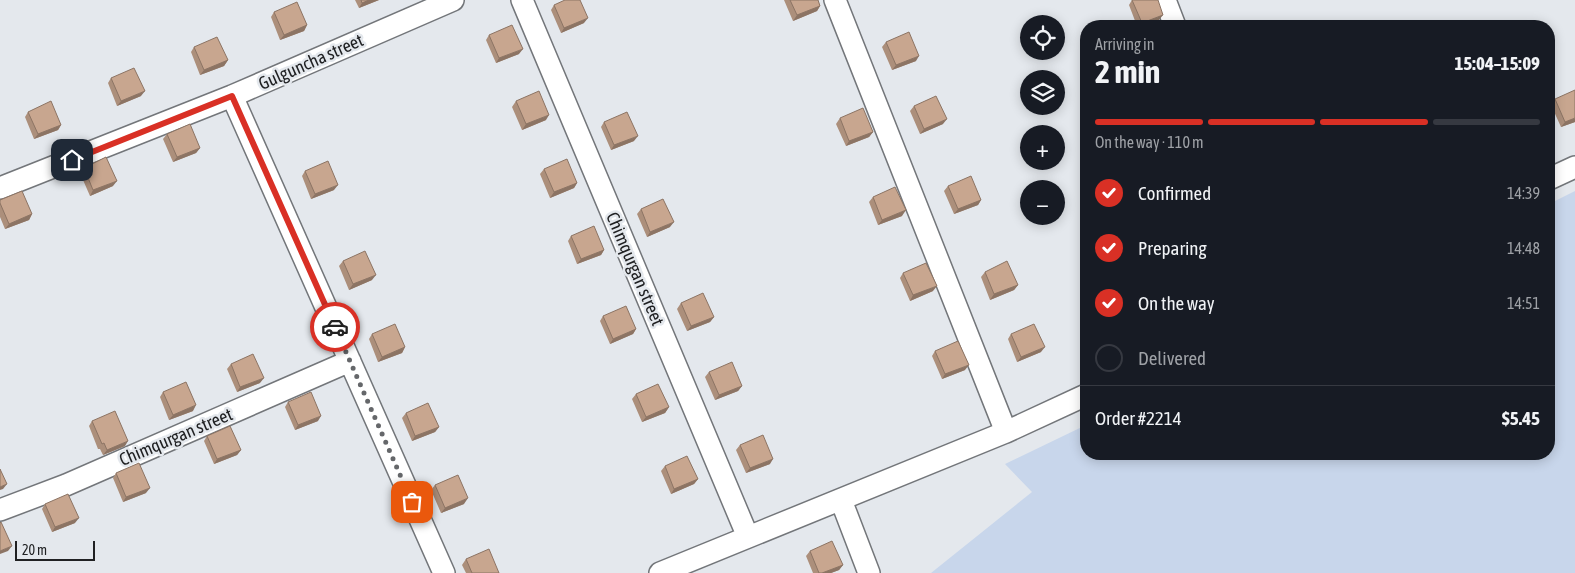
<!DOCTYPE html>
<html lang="en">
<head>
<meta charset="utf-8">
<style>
	body { margin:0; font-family:"Asap Condensed",sans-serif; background:#20242c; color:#f1f3f6; height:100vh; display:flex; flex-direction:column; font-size:19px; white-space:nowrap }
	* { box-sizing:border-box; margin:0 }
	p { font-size:16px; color:#9ea1a6 }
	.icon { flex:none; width:28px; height:28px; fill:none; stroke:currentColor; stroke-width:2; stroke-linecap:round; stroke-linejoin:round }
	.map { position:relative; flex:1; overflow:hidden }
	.drawer { position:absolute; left:1080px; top:20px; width:475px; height:440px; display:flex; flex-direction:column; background:#171b24; border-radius:20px; box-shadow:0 2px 12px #0003 }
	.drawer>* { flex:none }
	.controls { position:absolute; left:1020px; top:15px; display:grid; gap:10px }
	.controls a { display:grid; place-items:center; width:45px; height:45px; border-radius:50%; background:#171b24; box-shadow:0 2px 12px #0003; font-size:25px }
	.scale { position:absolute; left:15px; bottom:12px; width:80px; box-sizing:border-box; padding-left:5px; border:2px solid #202123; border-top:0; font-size:14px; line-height:18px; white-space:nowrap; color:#202123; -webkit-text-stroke:4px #e4e8ed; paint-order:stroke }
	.pin { position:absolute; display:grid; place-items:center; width:42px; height:42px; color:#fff; margin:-21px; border-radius:10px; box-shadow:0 2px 8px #0006 }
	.courier { position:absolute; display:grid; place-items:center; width:50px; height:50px; margin:-25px; border:4px solid #d93025; border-radius:50%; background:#fff; color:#222; box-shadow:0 1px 6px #0007 }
	.head em { font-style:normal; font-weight:700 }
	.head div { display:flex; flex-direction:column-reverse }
	.head { display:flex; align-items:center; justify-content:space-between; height:85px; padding:0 15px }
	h1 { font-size:32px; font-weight:700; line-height:38px }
	.bar { display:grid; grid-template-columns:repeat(4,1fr); gap:8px 5px; align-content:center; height:60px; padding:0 15px }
	.bar i { height:6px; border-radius:4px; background:#363941 }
	.bar .selected { background:#d93025 }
	.bar p { grid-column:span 4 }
	.line { display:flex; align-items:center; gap:12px; padding:0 15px; border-top:1px solid #363941 }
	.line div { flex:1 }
	ol { padding:0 15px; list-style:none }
	li { display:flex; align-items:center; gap:15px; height:55px }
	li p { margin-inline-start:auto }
	li .icon { padding:5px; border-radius:50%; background:#d93025; color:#fff; stroke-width:4 }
	li:last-child { color:#9ea1a6 }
	li i { width:28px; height:28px; border:2px solid #363941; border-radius:50% }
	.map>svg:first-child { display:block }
</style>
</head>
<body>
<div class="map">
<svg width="1575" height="573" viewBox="0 0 1575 573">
	<rect width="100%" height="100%" fill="#e4e8ed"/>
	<path fill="#c8d6eb" d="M1575 191V573H931L1032 492 1005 464 1086 425V454H1549V204Z"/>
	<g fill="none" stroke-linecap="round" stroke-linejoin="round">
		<g stroke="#73767a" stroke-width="24">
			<path id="minor" d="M522 0 748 537
				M835 0 1006 432
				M1165 0 1175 26
				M232 96 444 573
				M1549 179 1575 167
				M0 188 232 96 453 0
				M841 500 869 573
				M0 510 66 485 350 361
				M660 573 1006 432 1086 395"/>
		</g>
		<use href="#minor" stroke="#fff" stroke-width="21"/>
	</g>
	<path fill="#ac8f7b" d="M355 0H379L359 8Z
		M784 0H818L820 6 817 11 793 21Z
		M1132 0 1159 20 1143 26H1137L1129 5Z
		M554 5 584 23 561 33 551 10Z
		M274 12 307 25 304 31 280 40 271 17Z
		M489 35 519 54 496 63 486 40Z
		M886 42 916 61 892 70 882 47Z
		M194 47 228 60 224 66 200 75 191 52Z
		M111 78 141 96 117 106 108 83Z
		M1555 99 1575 122 1561 127 1551 105Z
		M516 101 546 120 522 130 512 107Z
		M914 106 943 124 920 134 910 111Z
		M28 112 61 125 58 130 34 139 25 117Z
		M840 118 873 132 869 137 846 146 836 124Z
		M604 122 634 141 611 150 601 127Z
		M167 134 200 148 196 153 173 162 163 139Z
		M84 168 113 186 90 196 80 173Z
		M544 169 577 183 574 188 550 198 540 174Z
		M305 171 334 190 311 199 302 176Z
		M948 186 981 200 978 205 954 214 944 191Z
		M873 197 902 216 878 225 869 202Z
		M0 200 32 214 29 220 5 229 0 217Z
		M641 209 670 227 647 237 637 214Z
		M571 236 604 250 601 255 577 264 568 241Z
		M343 261 372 280 349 290 339 266Z
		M985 272 1018 285 1014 290 990 300 981 277Z
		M903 273 933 291 910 301 900 278Z
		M681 303 714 317 710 322 687 331 677 309Z
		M603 316 636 329 633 334 610 344 600 321Z
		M372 334 405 347 402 353 378 362 369 339Z
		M1011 334 1041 352 1017 362 1008 339Z
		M935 351 965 370 942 379 932 356Z
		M231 364 260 383 237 392 227 369Z
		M709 372 742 386 738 391 715 400 705 377Z
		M163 392 193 411 169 420 160 397Z
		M636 394 669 407 665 413 642 422 632 399Z
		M288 402 318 421 295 430 285 407Z
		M406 413 439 427 435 432 412 441 402 418Z
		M92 421 125 446 103 455 100 449H98L89 426Z
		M207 436 241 450 237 455 214 464 204 441Z
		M740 445 770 464 746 473 736 450Z
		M665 466 698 479 694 484 671 494 661 471Z
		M116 473 146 493 123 502 113 478Z
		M435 485 464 504 441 513 431 490Z
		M45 504 75 523 52 532 42 509Z
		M810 551 843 565 839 570 831 573H813L806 556Z
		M466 559 499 573H466L462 565Z"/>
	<path fill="#8c7464" d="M369 0H379L359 8 362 3Z
		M820 6 817 11 793 21 797 15Z
		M1163 15 1159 20 1143 26H1140L1142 23Z
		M588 18 584 23 561 33 564 28Z
		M307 25 304 31 280 40 284 35Z
		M523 49 519 54 496 63 499 58Z
		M919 56 916 61 892 70 896 65Z
		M228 60 224 66 200 75 204 70Z
		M145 91 141 96 117 106 121 101Z
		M549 115 546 120 522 130 526 124Z
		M1575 118V122L1561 127 1565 122Z
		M947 119 943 124 920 134 924 129Z
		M61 125 58 130 34 139 38 134Z
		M873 132 869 137 846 146 849 141Z
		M638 136 634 141 611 150 614 145Z
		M200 148 196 153 173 162 177 157Z
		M117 181 113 186 90 196 93 190Z
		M577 183 574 188 550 198 554 192Z
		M338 185 334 190 311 199 315 194Z
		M981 200 978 205 954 214 958 209Z
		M906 210 902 216 878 225 882 220Z
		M32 214 29 220 5 229 9 224Z
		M674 222 670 227 647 237 650 232Z
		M604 250 601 255 577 264 581 259Z
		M376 275 372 280 349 290 353 284Z
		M1018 285 1014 290 990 300 994 294Z
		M937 286 933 291 910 301 913 295Z
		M714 317 710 322 687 331 691 326Z
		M636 329 633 334 610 344 613 339Z
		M405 347 402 353 378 362 382 357Z
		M1045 347 1041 352 1017 362 1021 357Z
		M969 365 965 370 942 379 945 374Z
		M264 378 260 383 237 392 240 387Z
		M742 386 738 391 715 400 719 395Z
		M196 405 193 411 169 420 173 415Z
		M669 407 665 413 642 422 646 417Z
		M321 416 318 421 295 430 298 425Z
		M439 427 435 432 412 441 415 436Z
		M128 441 125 446 103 455 107 450Z
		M241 450 237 455 214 464 217 459Z
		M773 459 770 464 746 473 750 468Z
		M698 479 694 484 671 494 674 489Z
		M7 484 3 489 0 490V487Z
		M150 488 146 493 123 502 126 497Z
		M468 498 464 504 441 513 445 508Z
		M79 518 75 523 52 532 55 527Z
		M12 546 8 551 0 554V551Z
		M843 565 839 570 831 573H822Z"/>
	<path fill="#c8a68f" stroke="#8c7464" d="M361 0H369L362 3Z
		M565 0H580L588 18 564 28 554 5Z
		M790 0H818L820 6 797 15Z
		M1132 0H1158L1163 15 1142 23Z
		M297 2 307 25 284 35 274 12Z
		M512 25 523 49 499 58 489 35Z
		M909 32 919 56 896 65 886 42Z
		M217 37 228 60 204 70 194 47Z
		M134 68 145 91 121 101 111 78Z
		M1575 90V118L1565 122 1555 99Z
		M539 91 549 115 526 124 516 101Z
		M936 96 947 119 924 129 914 106Z
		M51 101 61 125 38 134 28 112Z
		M863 108 873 132 849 141 840 118Z
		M627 112 638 136 614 145 604 122Z
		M190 124 200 148 177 157 167 134Z
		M106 157 117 181 93 190 84 168Z
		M567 159 577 183 554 192 544 169Z
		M328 161 338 185 315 194 305 171Z
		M971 176 981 200 958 209 948 186Z
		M895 187 906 210 882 220 873 197Z
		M22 191 32 214 9 224 0 203V200Z
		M663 199 674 222 650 232 641 209Z
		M594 226 604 250 581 259 571 236Z
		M365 251 376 275 353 284 343 261Z
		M1007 261 1018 285 994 294 985 272Z
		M926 263 937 286 913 295 903 273Z
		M703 293 714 317 691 326 681 303Z
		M626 306 636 329 613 339 603 316Z
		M395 324 405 347 382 357 372 334Z
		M1034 324 1045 347 1021 357 1011 334Z
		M958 341 969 365 945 374 935 351Z
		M253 354 264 378 240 387 231 364Z
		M732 362 742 386 719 395 709 372Z
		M186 382 196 405 173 415 163 392Z
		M658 384 669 407 646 417 636 394Z
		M311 392 321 416 298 425 288 402Z
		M428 403 439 427 415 436 406 413Z
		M115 411 128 441 107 450 104 443 102 444 92 421Z
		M230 426 241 450 217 459 207 436Z
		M763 435 773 459 750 468 740 445Z
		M687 456 698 479 674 489 665 466Z
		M139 463 150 488 126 497 116 473Z
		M0 469 7 484 0 487Z
		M458 475 468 498 445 508 435 485Z
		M68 494 79 518 55 527 45 504Z
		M1 522 12 546 0 551V523Z
		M832 541 843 565 822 573H819L810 551Z
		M489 549 499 573H472L466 559Z"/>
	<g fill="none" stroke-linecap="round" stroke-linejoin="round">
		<path stroke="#65676a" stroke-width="5" stroke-dasharray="0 9" d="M335 327 412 502"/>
		<path stroke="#d93025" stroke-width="6" d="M72 160 232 96 335 327"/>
	</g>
	<g text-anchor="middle" stroke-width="5" stroke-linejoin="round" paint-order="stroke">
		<g font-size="18" fill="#202123" stroke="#e4e8ed">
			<text transform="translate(311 62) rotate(-24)" y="6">Gulguncha street</text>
			<text transform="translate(635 269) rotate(67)" y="6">Chimqurgan street</text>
			<text transform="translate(176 437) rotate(-23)" y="6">Chimqurgan street</text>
		</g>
	</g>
</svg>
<div class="controls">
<a><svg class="icon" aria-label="locate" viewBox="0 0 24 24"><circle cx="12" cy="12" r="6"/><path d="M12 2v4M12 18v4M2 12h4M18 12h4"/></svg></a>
<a><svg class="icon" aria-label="layers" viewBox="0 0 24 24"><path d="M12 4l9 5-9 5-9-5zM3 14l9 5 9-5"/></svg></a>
<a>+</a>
<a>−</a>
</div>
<div class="scale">20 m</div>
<div class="pin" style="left:412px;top:502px;background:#ea580c"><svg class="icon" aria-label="bag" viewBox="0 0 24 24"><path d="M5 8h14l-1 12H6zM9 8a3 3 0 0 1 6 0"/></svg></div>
<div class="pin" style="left:72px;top:160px;background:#1f2937"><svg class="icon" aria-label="home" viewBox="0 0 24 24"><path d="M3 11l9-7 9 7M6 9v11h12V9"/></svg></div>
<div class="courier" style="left:335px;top:327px"><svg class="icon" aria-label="car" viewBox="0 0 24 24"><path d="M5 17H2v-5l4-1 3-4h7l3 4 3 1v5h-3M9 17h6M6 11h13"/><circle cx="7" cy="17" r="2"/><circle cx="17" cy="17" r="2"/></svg></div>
<section class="drawer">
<div class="head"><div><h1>2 min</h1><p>Arriving in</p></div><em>15:04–15:09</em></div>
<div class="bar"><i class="selected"></i><i class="selected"></i><i class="selected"></i><i></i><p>On the way · 110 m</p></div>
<ol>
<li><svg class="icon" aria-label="check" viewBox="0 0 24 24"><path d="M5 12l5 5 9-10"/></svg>Confirmed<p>14:39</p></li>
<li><svg class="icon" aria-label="check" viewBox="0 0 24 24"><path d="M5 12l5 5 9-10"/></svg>Preparing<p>14:48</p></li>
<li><svg class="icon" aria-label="check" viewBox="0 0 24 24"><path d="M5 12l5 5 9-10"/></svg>On the way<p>14:51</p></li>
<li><i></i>Delivered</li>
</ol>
<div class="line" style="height:65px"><div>Order #2214</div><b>$5.45</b></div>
</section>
</div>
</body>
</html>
